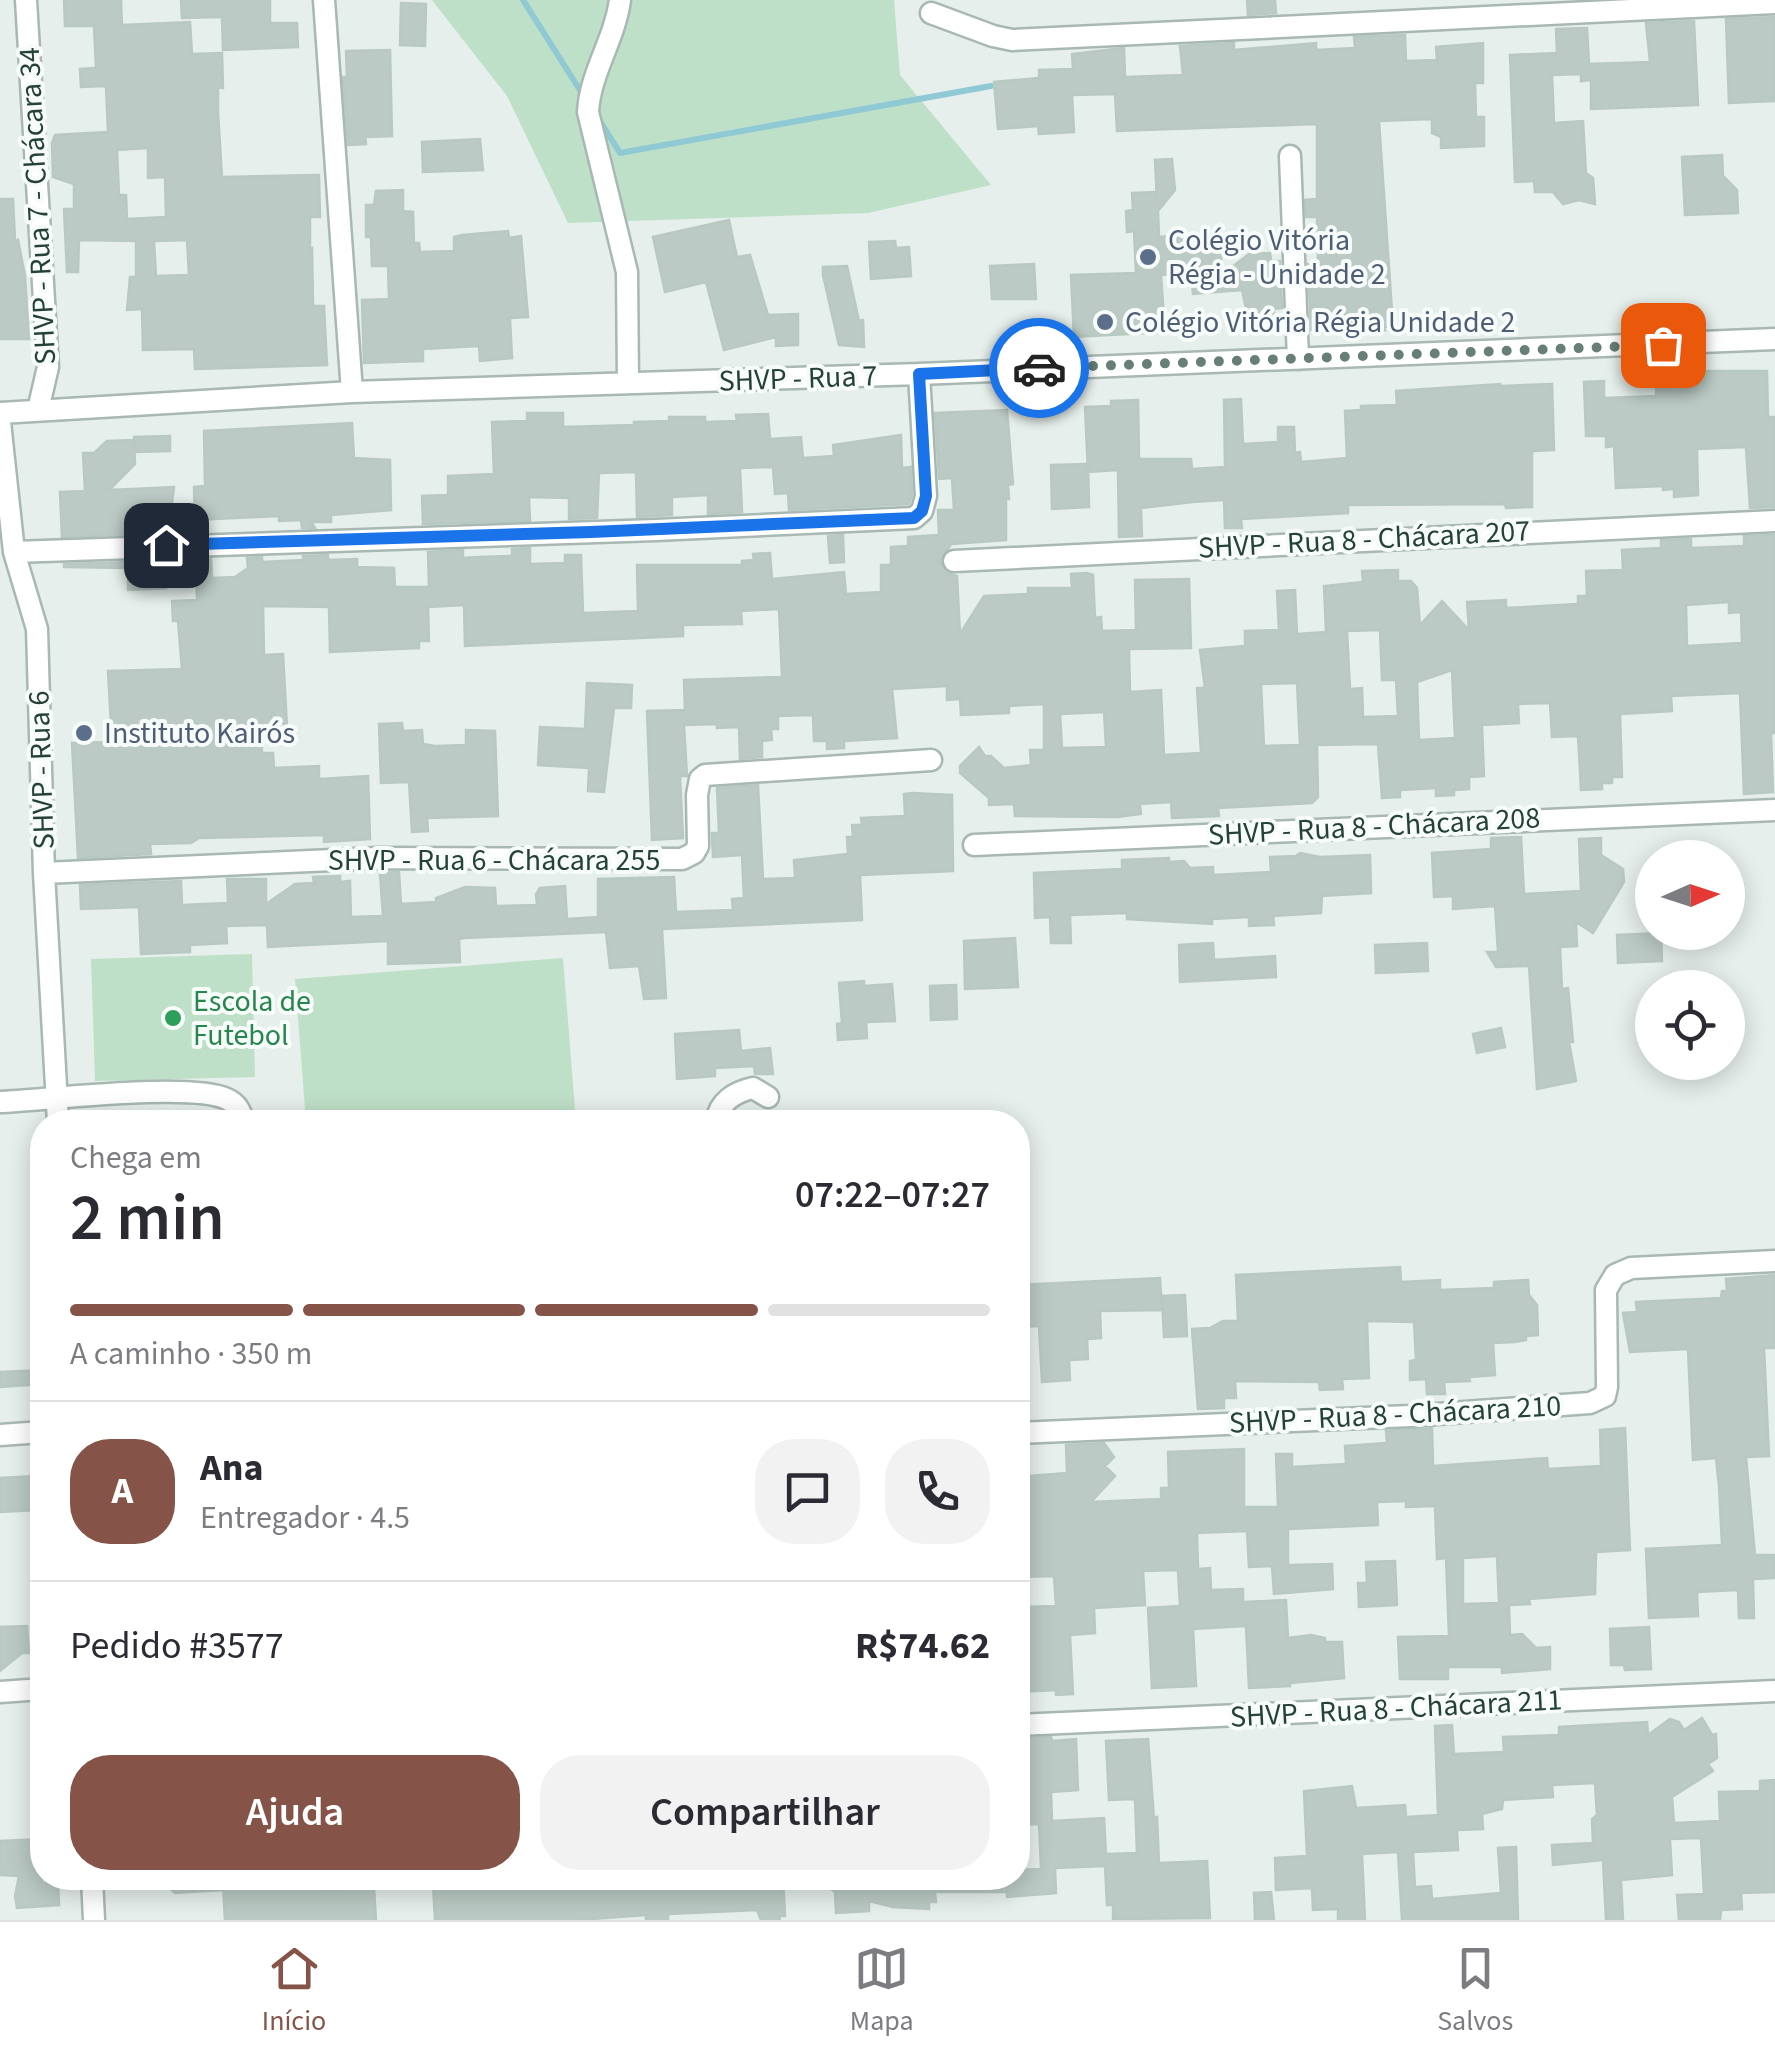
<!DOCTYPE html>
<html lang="pt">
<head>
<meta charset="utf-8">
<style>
	body { margin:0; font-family:"Source Sans 3",sans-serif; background:#f2f2f3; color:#2b2b33; height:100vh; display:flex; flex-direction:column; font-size:38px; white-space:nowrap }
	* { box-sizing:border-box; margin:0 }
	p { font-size:32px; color:#7c7c81 }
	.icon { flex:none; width:55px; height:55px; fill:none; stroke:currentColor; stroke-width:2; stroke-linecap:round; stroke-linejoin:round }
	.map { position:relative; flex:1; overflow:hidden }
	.details { position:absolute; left:30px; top:1110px; width:1000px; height:780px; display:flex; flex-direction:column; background:#fff; border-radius:40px; box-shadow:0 5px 25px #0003 }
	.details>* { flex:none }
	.needle { width:65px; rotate:87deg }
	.fabs { position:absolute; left:1635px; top:840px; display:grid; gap:20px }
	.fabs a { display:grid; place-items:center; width:110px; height:110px; border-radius:50%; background:#fff; box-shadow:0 5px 25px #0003; font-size:50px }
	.pin { position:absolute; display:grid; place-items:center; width:85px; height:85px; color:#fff; margin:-42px; border-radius:20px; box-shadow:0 5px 15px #0006 }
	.courier { position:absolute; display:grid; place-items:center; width:100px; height:100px; margin:-50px; border:8px solid #1a73e8; border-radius:50%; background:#fff; color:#222; box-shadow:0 2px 12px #0007 }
	.head em { font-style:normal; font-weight:600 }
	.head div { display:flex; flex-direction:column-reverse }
	.head { display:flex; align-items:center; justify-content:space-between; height:170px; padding:0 40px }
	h1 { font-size:65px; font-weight:600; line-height:75px }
	.bar { display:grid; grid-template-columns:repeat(4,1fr); gap:15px 10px; align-content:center; height:120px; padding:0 40px }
	.bar i { height:12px; border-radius:8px; background:#e1e1e2 }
	.bar .active { background:#855347 }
	.bar p { grid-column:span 4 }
	.line { display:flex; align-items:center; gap:25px; padding:0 40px; border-top:2px solid #e1e1e2 }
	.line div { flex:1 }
	.round { display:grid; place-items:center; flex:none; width:105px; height:105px; border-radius:40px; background:#f2f2f3 }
	.action { display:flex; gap:20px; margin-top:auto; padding:20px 40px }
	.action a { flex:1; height:115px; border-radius:40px; background:#855347; color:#fff; font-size:40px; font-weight:600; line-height:115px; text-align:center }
	.action a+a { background:#f2f2f3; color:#2b2b33 }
	.dock { display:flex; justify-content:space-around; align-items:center; height:140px; border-top:2px solid #e1e1e2; background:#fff; font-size:28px; color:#7c7c81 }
	.dock a { display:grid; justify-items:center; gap:5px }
	.dock .active { color:#855347 }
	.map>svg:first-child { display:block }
</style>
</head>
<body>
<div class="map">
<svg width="1775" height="1920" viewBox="0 0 1775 1920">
	<rect width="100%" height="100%" fill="#e6efeb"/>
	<path fill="#bfe0c8" d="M432 0H894L900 75 991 185 868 213 568 223 507 96Z
		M252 954 255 1077 95 1081 91 959Z
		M563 958 576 1122H306L295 979Z"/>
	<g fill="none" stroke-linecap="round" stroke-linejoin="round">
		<path stroke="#8ec9d4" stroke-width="6" d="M523 0 583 95
			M598 118 620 153 991 86"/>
	</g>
	<path fill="#bbcac4" stroke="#b8c9c2" stroke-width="2.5" fill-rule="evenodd" d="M64 0H121L122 25 190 22 192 54 222 53 223 88 218 87V113L222 177 319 175 320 217H310V249L312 248 313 306H324L327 365 195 369 194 349 143 350 142 309 127 310 130 277H136V241L79 240 78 272H67L64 209H74V184L53 177 52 143 55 135 108 132 106 86 81 87 80 69 96 68 94 26H65ZM148 148V178L165 177 166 217 127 219 126 195H119L117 150ZM187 240 189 275 156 276 154 241Z
		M181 0H270V23H297L298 47 223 50 222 17 182 18Z
		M1247 0H1275L1276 13 1248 15Z
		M401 3 426 4 425 46 400 45Z
		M1775 17V101L1729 103 1726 19Z
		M1694 21 1698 105 1591 109V80L1581 81V74L1552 75 1554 123 1583 121 1586 173 1593 178 1595 204 1579 200 1563 204 1553 192H1535L1534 181 1515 182 1510 55 1557 53 1556 29 1587 28 1589 64 1650 62 1646 23Z
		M1405 35 1406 61 1437 60 1436 47 1483 43V83H1475L1476 117H1484V146L1441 148V137L1432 133V119L1379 121 1393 326 1384 327 1385 330 1316 333V329L1311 330 1308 264H1318L1317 217H1306L1305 200 1317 199V124L1117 131 1115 94 1072 95 1074 132 1039 134 1038 126 998 129 994 82 1039 78V70L1073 69 1072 54 1124 48 1125 77 1183 75 1180 46 1234 43V50L1316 43V50L1355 48 1354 37Z
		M390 50 392 136 365 137 366 144 348 145 343 77H347L346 51Z
		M480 139 483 170 423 172 422 142Z
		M1722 155 1723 176 1737 190 1738 213 1685 215 1682 157Z
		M1172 159 1175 190 1158 211 1159 237 1218 233 1223 274 1249 254 1270 253 1271 261H1280L1282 308 1274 309V316L1265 317 1261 321 1257 317H1248L1242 290 1193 294 1191 273 1161 275 1165 332 1074 337 1071 275 1136 273 1134 231 1127 232 1126 211 1133 210 1132 193 1157 192V200L1155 160Z
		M403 190V211L413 212 414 243H419L420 252 454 251V237L462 235 508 231 509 238 521 236 528 317 510 318 512 358 480 361 479 346 423 349V361L364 363 362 300 389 299 388 266H372L371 237H366V205H374L376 191Z
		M0 199H13L15 241 18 240 25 276 29 339H0Z
		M729 220 737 257 750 255 768 315 798 314V345L776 346V337L724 350 706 282 665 292 653 237Z
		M895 241 896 248 909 247 911 276 871 279 869 242Z
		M1034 264 1036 299H992L990 266Z
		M847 266 859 321 863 320 864 347 839 345 823 275V267Z
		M1705 371H1767L1768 417H1775V507L1750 508 1746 447 1697 449 1698 495 1674 497V489L1663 490V486L1616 488 1614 446 1606 447V436H1586L1584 382 1604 381V398L1656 396V377Z
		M1500 384V386L1552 384 1554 450 1532 451V507L1506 508 1505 504 1348 505V513L1241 519 1242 528H1225L1224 500 1193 502 1141 508 1142 536 1119 537 1118 470 1088 472 1085 407 1111 406V401L1138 400 1139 459H1191L1192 469 1225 467 1224 400 1241 399 1243 444 1278 442V427H1294L1295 453 1300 452 1301 462 1347 458 1345 411 1361 410V406L1397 405 1396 391Z
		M1007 410 1013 484 1008 485 1009 499H1006V540L951 544 940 561 947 573 957 576 960 634 984 596 1028 594V588H1072L1071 574 1087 573 1093 575 1095 618 1101 617 1102 631 1136 630 1135 580 1189 579 1191 648 1129 649 1130 692 1161 690 1164 755 1201 753 1197 688H1205L1200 650 1245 646V631L1279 630 1277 591 1295 590 1297 634 1326 632 1324 586 1363 582 1362 571 1398 570V581H1411L1417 588 1420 625 1442 601 1469 630 1467 602 1506 600V608L1578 604V596H1587L1586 571 1623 570 1622 550 1661 548V540L1691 539V548L1744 546V536L1775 535V733H1771L1773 792 1744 794 1740 693 1671 696 1672 711 1620 714 1622 777H1612V783H1602V789L1581 790 1578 736 1552 737 1550 703 1518 704 1519 723 1482 725 1484 776 1469 777V789L1454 790V795L1436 796V788L1400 790V797L1382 798 1378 744 1317 745 1318 797 1312 803 1218 808 1219 816 1172 818 1171 802 1140 804 1141 814 1117 817 1015 816 1014 804 989 805V798L960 773V766L979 747 985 756H991L1004 768 1031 765 1030 750H1044V704L1009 706V713L961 715 960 699 947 700V686L892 689 897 738 844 741V748L827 749V741H814L813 715 778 716V729H771L772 740 762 741V757L740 759 739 727 717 728V724L684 725 687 776H680L683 838 652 840 647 711 685 710 684 680 782 677 779 609 741 611 742 624 683 625V636L465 646 464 605 428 607 429 641H419V648L330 652 329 607 263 606 264 655 283 654 287 727 272 712V722L261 732 262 753H273L274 768 319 766V779L368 776 370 839 324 842V835L199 838 191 843 150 844 151 854 78 858 72 743 112 742 108 671 182 669 178 621H173L172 601 197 600 196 560 211 559 212 578 235 577 248 568 247 558 262 557V562L303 560V556L328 555V560L357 559V567L394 568 395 587H429L428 552 463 550V558L479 557 512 556V549L530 548V564L565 563V555H581L583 613 638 611 637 565H742V561L754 560 753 554 770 553 772 579 844 572 846 594 881 592V565H891V547L908 546V537L939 535 938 510H954L952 478 939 479 935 413ZM1729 602V613L1741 612 1742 643 1687 646 1686 605ZM1380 630 1382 680H1396L1398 716 1363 717 1362 688 1350 689 1347 631ZM1452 670 1455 738 1419 740 1417 682ZM1297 683 1300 745 1264 746 1261 684ZM1104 712 1106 747 1062 748 1060 714Z
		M527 413H563V427L634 425V422L669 421V417H705V422L737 421 736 415 768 414 770 439 801 437 803 458 834 456 833 445 901 435 902 468 911 467 912 495 909 504 789 510 788 493 775 494 773 467 740 468 742 512 708 514V495L672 497V515L637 517 636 472 599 473 597 518 569 519V498L529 497 530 521 423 524 422 496 448 495V476L494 474 492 422 527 421Z
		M352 423 354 458 390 460 391 510 331 515V522H311L315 528H302L301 520 279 521V516L195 520 194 487 205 486 204 431Z
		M170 436V451L135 452 134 437Z
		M134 440 135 464 109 490 174 487 168 533 62 537 60 492 85 491 83 453H94L107 441Z
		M1088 464 1089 507 1052 509 1051 465Z
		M843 535 844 562 830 563 828 536Z
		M165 561 166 588 128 590V568L64 567V564Z
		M587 683 632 685 631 708H614L604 792 588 791 589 768 538 765 540 727 585 729Z
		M402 723 403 731 422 730 423 744 435 746 466 745V730L495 731 498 816 427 818 428 831 412 832 409 782 381 783 379 724Z
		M758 785 763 879 795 878 794 860 848 854 847 837H853L852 825H862L861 818 905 816 904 794 912 793 952 795 953 871 860 875 862 920 662 929 666 998 644 999 639 966 610 968 606 932 465 938 459 939 460 962 388 964V941L268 947 267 925 226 926 227 943 190 945V952L141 954 139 907 81 909 80 885 181 881 182 905 228 903 227 879H266V904L295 884 314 883 313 877 340 876V882L350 881 351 917 383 916 380 873 399 872 401 904 436 902V898L465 887 495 888 496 906 537 905 536 894 540 888 565 886 567 919 598 917V879L674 877 676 912 733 910 732 899 744 898 742 855 713 857 712 833H719L717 788Z
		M1521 837 1524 894 1581 891 1579 839 1601 838V855L1623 869 1624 882 1593 933 1576 922 1577 946 1560 947 1562 989 1568 988 1573 1042H1569L1576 1081 1537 1089 1529 966 1496 967 1487 952H1498L1495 906 1453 909V896L1434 897 1432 853 1491 849V838Z
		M1300 853 1320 857 1370 855 1371 893 1322 896 1321 913 1273 916 1274 925 1249 926V917L1212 919V924L1127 919V913L1070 915 1071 943H1051L1050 917 1035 918 1034 873 1122 869V860L1169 858V862L1184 861 1190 868 1213 867V875L1271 872 1270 857 1296 856Z
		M1661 933 1662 961 1618 963 1617 935Z
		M1015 938 1018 987 965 989 964 941Z
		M1213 943 1214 960 1275 956 1276 977 1180 982 1179 945Z
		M1427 943 1428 971 1376 973 1375 945Z
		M864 981V986L892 984 895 1021 866 1022 867 1038 838 1040 837 1024 842 1023 839 983Z
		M956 985 957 1019 931 1020 930 986Z
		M1501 1028 1505 1047 1477 1053 1473 1034Z
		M739 1030 741 1051 770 1048 773 1074H755L754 1066 715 1068V1076L677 1079 675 1034Z
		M1400 1267 1401 1282 1440 1280V1290L1494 1288V1282L1528 1280 1529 1295 1537 1305 1538 1335 1526 1336V1340L1515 1342 1493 1343 1495 1375 1469 1377 1470 1381 1444 1382 1445 1394H1427L1426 1379 1410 1380V1361L1416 1360 1414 1322 1367 1321 1369 1378 1342 1379 1343 1389 1320 1390 1319 1382 1235 1381 1236 1398H1224V1408L1198 1409 1192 1329 1210 1328 1223 1321H1238L1236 1275Z
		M1774 1275 1775 1348H1764L1769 1456 1746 1457 1755 1555H1775V1578L1753 1579 1754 1618H1739L1738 1590 1697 1592 1698 1616 1649 1618 1646 1549 1722 1545 1719 1486 1716 1458 1693 1460 1688 1349 1630 1352 1623 1313 1637 1312 1636 1302 1721 1298 1722 1291H1727L1726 1279Z
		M1160 1278 1162 1310 1100 1311 1101 1338 1087 1339 1088 1359 1069 1360 1070 1380 1042 1382 1039 1326 1018 1327V1285Z
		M1185 1295 1187 1336 1164 1337 1162 1296Z
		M42 1370V1384L0 1387V1372Z
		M1432 1428 1433 1466 1547 1458 1548 1469 1601 1466 1600 1430 1625 1428 1630 1550 1596 1552 1595 1594 1529 1599 1530 1604 1509 1605 1510 1635 1522 1634 1536 1648 1550 1647V1669L1502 1673V1667H1448V1679H1400L1398 1637 1449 1636 1446 1558 1437 1559 1435 1506 1406 1507V1501L1377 1502 1378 1525 1288 1529V1565L1332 1564 1333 1589 1274 1594 1272 1566 1249 1567 1247 1531 1197 1533 1198 1569 1210 1568 1211 1590 1243 1589V1602L1286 1600 1288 1638 1311 1635 1325 1638V1642H1342L1344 1678 1290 1683V1686L1249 1688 1246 1626 1193 1629 1196 1686 1152 1688 1148 1608 1180 1606 1178 1570 1143 1571 1145 1605 1094 1608 1095 1633 1070 1635 1073 1694 1056 1695V1690L1018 1692V1648L1029 1647 1027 1607 1056 1606 1054 1576 1018 1577V1477L1067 1473 1066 1445 1104 1443 1114 1457 1105 1466 1115 1476 1091 1502 1161 1499V1488H1169L1168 1452 1244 1449V1507H1278L1276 1454H1292V1467L1346 1464 1345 1446 1387 1443 1386 1431ZM1497 1556 1499 1603 1463 1604V1558Z
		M35 1476 37 1510 0 1512V1478Z
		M1395 1561 1397 1605 1359 1607 1358 1583H1367L1366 1562Z
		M27 1626 29 1653H22L0 1671V1627Z
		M1649 1627 1651 1669 1625 1670 1624 1665H1611L1610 1629Z
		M1702 1718 1712 1735 1716 1734 1717 1758 1708 1764 1713 1771 1672 1797 1674 1823 1720 1821 1719 1792 1760 1791V1781L1775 1780V1892L1741 1893 1742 1909 1721 1910 1720 1920H1679L1677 1895 1704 1894 1701 1838 1670 1839 1672 1875 1621 1880 1623 1920H1606L1603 1860 1553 1865 1552 1845 1593 1843 1592 1819 1597 1815 1595 1783 1552 1785 1553 1797 1503 1800 1502 1809 1482 1814 1483 1829 1457 1830 1458 1850 1413 1852 1415 1887 1431 1886 1432 1899 1501 1893 1498 1848 1516 1847 1518 1920H1402L1398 1852 1362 1854 1365 1920H1338V1909L1313 1910 1312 1888 1276 1890 1275 1858 1307 1856 1304 1791 1352 1786 1356 1808 1405 1805 1406 1817 1438 1815 1435 1726 1452 1725 1454 1754 1504 1752 1503 1737 1559 1735V1727L1647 1722 1648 1735 1670 1719 1679 1722 1684 1730Z
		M1051 1737 1052 1741 1076 1739 1078 1790 1051 1792 1052 1821 1104 1818 1106 1854 1137 1853 1135 1799 1109 1800 1106 1741 1148 1739 1154 1818 1157 1817 1159 1863 1207 1861 1210 1918 1113 1919V1905H1107L1105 1866 1055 1868 1056 1893 1007 1897V1892H935L936 1902H929V1909L893 1907 869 1901V1911L836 1913 835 1892 830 1888 885 1884V1878H1018V1870L1041 1869 1039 1824 1018 1825V1754H1029L1028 1738Z
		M42 1839V1883L58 1882 59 1905 17 1908 15 1896 19 1876 0 1875V1841Z
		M158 1878H222L223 1890 175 1893Z
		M229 1878H323L324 1890 374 1888 376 1920H225L223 1884Z
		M436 1878H783L785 1916H779L780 1920H761L757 1910 668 1914V1920H646V1915L579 1920H435L433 1885 437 1884Z
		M1271 1892 1274 1920H1255L1254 1893Z"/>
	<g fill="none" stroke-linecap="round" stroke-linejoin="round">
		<g stroke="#a8b8b2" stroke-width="25">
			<path id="minor" d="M26 0 48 367 38 410
				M324 0 352 392
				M620 0C615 39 590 73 588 112L627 272 628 383
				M931 13 993 36 1012 40 1775 3
				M1290 156 1298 359
				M0 413 352 392 919 374 1775 339
				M0 422 14 552 37 629 44 873 58 1122
				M14 552 656 530 914 518 922 511 926 496 919 374
				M954 561 1775 521
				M974 845 1775 810
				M44 873 378 858 682 859 694 853 698 846 697 795 700 779 705 775 931 760
				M0 1102C46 1100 191 1082 227 1099 238 1104 240 1111 244 1122
				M716 1122C719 1102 734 1092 753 1088L768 1097
				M1018 1433 1410 1416 1590 1403 1605 1396 1607 1387 1606 1290 1615 1275 1631 1268 1775 1261
				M0 1435 42 1432
				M0 1692 42 1689
				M1018 1725 1775 1691
				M92 1878 94 1920"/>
		</g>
		<use href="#minor" stroke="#fff" stroke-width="20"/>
	</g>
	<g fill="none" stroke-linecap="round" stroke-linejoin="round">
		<path stroke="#687f78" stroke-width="10" stroke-dasharray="0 18" d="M1039 368 1663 345"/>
		<path stroke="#1a73e8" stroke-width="12" d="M166 545 591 532 914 518 922 511 926 496 919 374 1039 368"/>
	</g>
	<g fill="#5c6f8a" stroke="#f7fbf9" stroke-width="4">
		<circle cx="1148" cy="257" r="10"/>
		<circle cx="1105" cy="322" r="10"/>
		<circle cx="84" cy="733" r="10"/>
	</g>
	<circle fill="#2e9e5b" stroke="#f7fbf9" stroke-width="4" cx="173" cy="1018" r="10"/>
	<g text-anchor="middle" stroke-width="8" stroke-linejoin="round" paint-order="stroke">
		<g font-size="30" fill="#24423a" stroke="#f7fbf9">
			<text transform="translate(37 206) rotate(-93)" y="10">SHVP - Rua 7 - Chácara 34</text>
			<text transform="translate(798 378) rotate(-2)" y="10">SHVP - Rua 7</text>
			<text transform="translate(1364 539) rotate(-3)" y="10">SHVP - Rua 8 - Chácara 207</text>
			<text transform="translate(41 770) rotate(-92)" y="10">SHVP - Rua 6</text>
			<text transform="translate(1374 826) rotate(-3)" y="10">SHVP - Rua 8 - Chácara 208</text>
			<text x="494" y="870">SHVP - Rua 6 - Chácara 255</text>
			<text transform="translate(1395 1414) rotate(-3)" y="10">SHVP - Rua 8 - Chácara 210</text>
			<text transform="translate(1396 1708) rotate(-3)" y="10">SHVP - Rua 8 - Chácara 211</text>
		</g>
		<g font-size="30" fill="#4e5e75" stroke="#f7fbf9" text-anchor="start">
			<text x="1168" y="250">Colégio Vitória<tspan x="1168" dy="34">Régia - Unidade 2</tspan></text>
			<text x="1125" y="332">Colégio Vitória Régia Unidade 2</text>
			<text x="104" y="743">Instituto Kairós</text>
		</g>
		<g font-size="30" fill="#27864d" stroke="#f7fbf9" text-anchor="start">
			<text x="193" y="1011">Escola de<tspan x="193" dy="34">Futebol</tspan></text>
		</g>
	</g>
</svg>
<div class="fabs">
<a><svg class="needle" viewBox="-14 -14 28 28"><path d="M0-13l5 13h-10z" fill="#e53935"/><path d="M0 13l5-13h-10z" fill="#7c7c81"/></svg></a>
<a><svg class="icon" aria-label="locate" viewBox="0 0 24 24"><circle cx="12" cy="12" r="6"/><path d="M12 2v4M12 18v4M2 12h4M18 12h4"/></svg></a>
</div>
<div class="pin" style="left:1663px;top:345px;background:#ea580c"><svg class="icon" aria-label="bag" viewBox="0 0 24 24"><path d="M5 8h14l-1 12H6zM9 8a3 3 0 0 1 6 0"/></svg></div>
<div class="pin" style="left:166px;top:545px;background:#1f2937"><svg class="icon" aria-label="home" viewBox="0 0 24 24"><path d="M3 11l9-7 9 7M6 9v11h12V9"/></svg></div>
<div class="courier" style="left:1039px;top:368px"><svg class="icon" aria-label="car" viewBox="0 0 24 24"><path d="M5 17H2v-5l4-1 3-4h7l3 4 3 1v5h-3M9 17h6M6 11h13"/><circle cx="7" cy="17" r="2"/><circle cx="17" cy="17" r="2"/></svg></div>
<section class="details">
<div class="head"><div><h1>2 min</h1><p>Chega em</p></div><em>07:22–07:27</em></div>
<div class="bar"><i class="active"></i><i class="active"></i><i class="active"></i><i></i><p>A caminho · 350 m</p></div>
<div class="line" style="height:180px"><b class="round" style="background:#855347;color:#fff">A</b><div><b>Ana</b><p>Entregador · 4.5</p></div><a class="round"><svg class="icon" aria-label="chat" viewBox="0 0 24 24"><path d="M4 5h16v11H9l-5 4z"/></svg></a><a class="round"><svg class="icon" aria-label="phone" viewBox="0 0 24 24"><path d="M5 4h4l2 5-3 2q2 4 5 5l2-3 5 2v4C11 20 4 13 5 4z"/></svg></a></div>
<div class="line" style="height:130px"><div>Pedido #3577</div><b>R$74.62</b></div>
<div class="action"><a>Ajuda</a><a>Compartilhar</a></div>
</section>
</div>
<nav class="dock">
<a class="active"><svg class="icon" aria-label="home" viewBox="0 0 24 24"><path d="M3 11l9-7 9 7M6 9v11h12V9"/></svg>Início</a>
<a><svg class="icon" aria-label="map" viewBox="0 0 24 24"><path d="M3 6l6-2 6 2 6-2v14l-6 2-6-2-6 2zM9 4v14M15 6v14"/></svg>Mapa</a>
<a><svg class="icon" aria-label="saved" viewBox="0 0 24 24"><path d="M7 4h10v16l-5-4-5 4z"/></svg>Salvos</a>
</nav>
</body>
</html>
